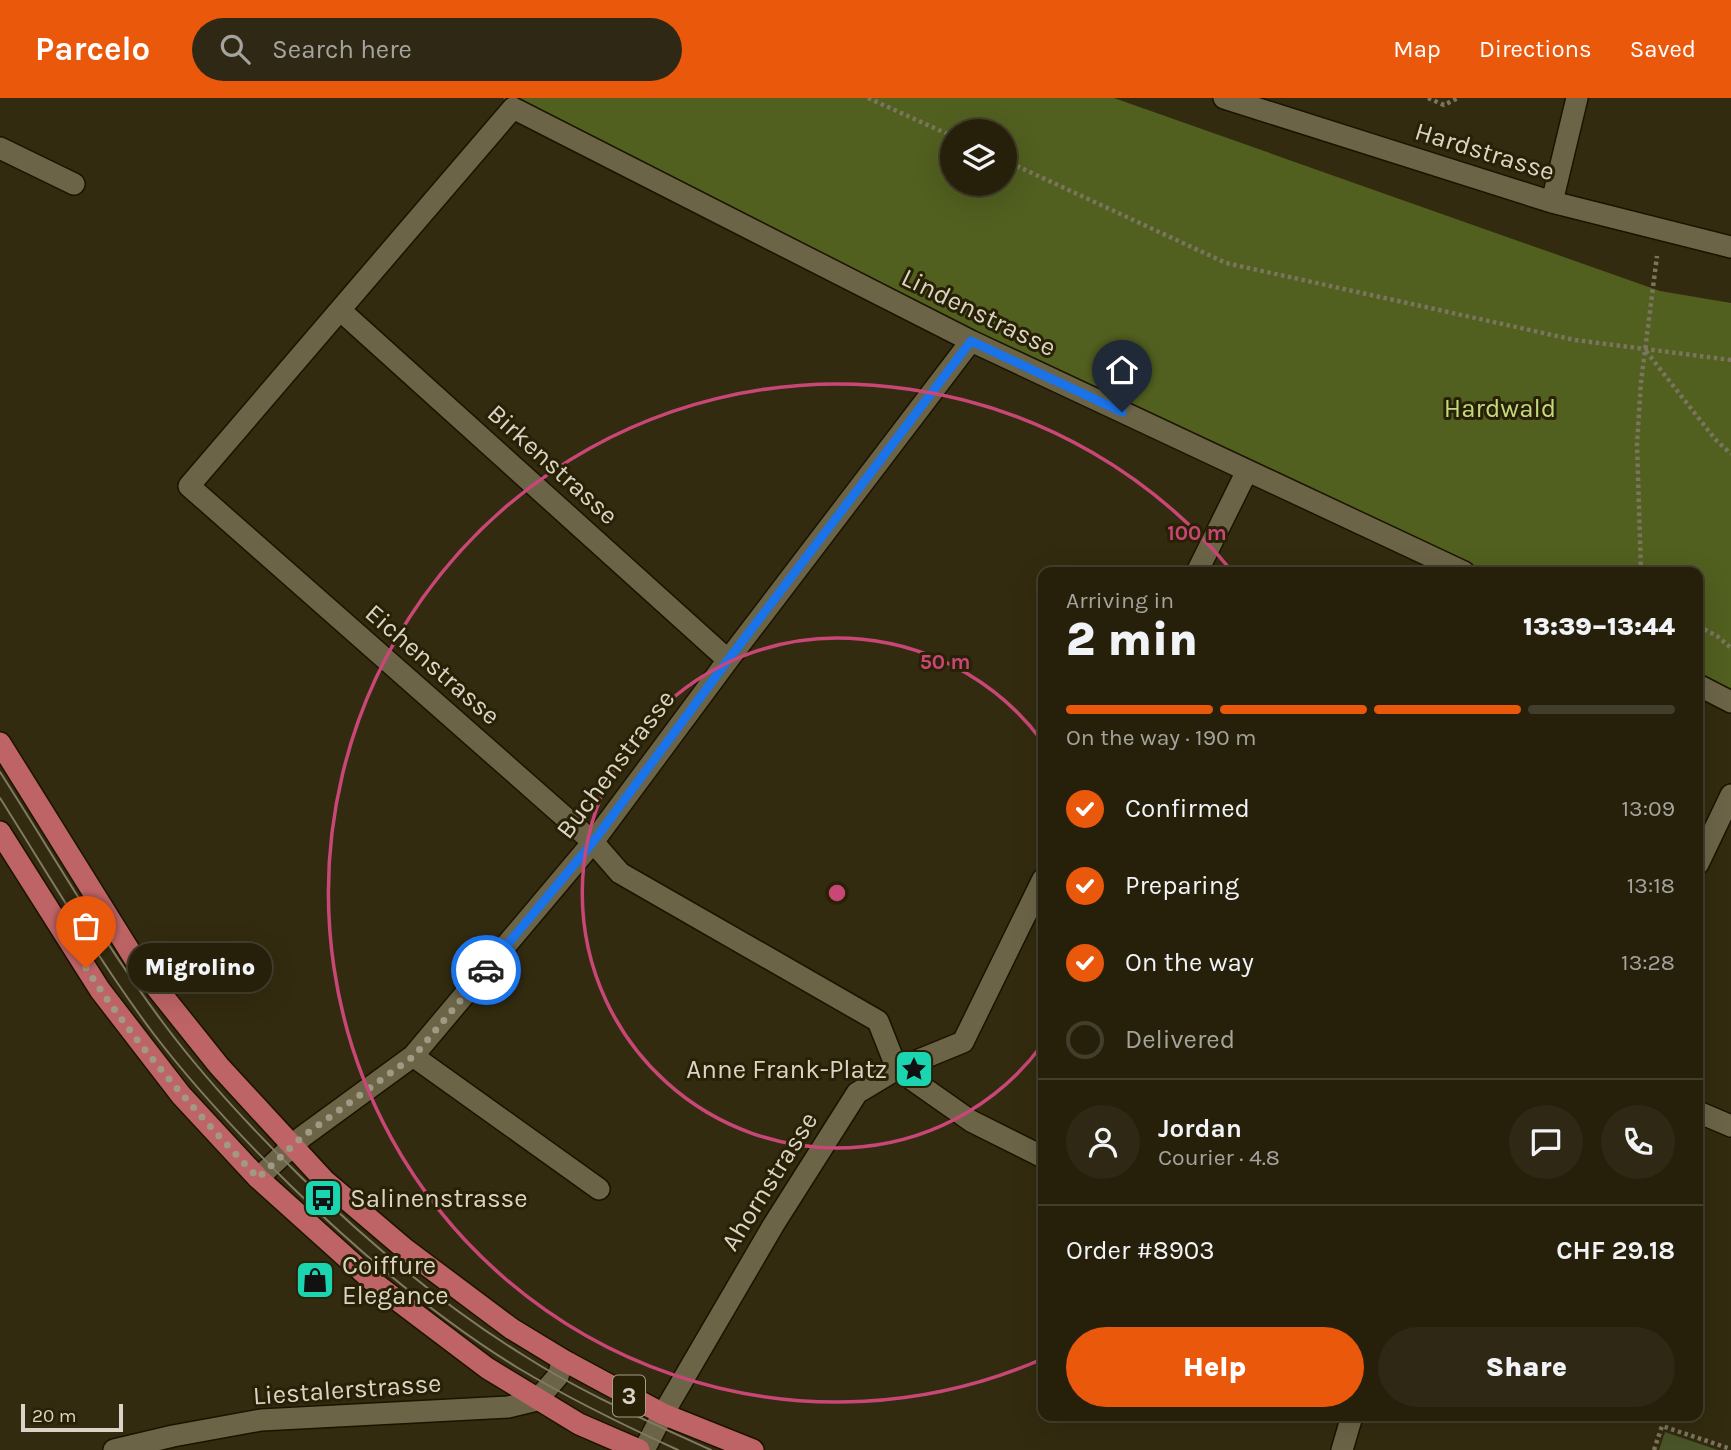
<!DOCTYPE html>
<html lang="en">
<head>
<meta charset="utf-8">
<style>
	body { margin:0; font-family:Karla,sans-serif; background:#2e2814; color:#f1f3f6; height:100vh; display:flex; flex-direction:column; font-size:26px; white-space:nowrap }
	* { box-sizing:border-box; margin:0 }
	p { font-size:23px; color:#a4a39d }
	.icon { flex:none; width:38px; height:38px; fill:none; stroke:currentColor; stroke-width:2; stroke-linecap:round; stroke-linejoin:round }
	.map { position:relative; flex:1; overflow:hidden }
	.sheet { position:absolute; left:1038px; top:469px; width:665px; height:854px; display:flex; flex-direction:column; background:#26200b; border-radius:14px; box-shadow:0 7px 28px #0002,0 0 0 2px #423e2c }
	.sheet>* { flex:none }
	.buttons { position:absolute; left:940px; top:21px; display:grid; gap:14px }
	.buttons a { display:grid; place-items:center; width:77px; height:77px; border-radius:50%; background:#26200b; box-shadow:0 7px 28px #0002,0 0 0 2px #423e2c; font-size:35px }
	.scale { position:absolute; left:21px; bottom:18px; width:102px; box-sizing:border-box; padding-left:7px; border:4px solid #d9d4c5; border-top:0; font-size:19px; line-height:24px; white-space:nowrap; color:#d9d4c5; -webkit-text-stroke:5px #292105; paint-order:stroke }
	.pin { position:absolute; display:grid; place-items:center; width:60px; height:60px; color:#fff; margin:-72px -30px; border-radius:50% 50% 50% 0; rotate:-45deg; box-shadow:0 0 7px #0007 }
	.pin .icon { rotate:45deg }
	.courier { position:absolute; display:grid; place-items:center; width:70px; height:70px; margin:-35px; border:5px solid #1a73e8; border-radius:50%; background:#fff; color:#222; box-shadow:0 2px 9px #0007 }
	.bubble { position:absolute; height:49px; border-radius:24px; background:#26200b; box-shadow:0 7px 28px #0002,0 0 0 2px #423e2c; font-size:23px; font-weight:800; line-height:49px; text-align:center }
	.headline em { font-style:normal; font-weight:800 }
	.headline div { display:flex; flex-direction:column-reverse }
	.headline { display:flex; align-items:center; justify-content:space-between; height:119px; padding:0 28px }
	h1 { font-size:46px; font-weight:800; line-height:52px }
	.bar { display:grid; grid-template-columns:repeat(4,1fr); gap:10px 7px; align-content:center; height:84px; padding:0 28px }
	.bar i { height:9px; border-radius:5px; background:#423e2c }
	.bar .active { background:#ea580c }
	.bar p { grid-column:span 4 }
	.line { display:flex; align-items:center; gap:18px; padding:0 28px; border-top:2px solid #423e2c }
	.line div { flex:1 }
	.round { display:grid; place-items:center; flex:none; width:74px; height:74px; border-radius:37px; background:#2e2814 }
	ol { padding:0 28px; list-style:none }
	li { display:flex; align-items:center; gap:21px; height:77px }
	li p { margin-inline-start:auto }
	li .icon { padding:7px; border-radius:50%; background:#ea580c; color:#fff; stroke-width:4 }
	li:last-child { color:#a4a39d }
	li i { width:38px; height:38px; border:4px solid #423e2c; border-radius:50% }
	.cta { display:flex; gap:14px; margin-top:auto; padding:14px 28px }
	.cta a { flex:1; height:80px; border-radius:42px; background:#ea580c; color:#fff; font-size:28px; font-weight:800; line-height:80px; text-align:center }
	.cta a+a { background:#2e2814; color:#f1f3f6 }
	header { display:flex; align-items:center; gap:42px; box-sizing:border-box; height:98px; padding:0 35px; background:#ea580c; color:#fff }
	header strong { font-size:33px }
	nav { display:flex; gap:38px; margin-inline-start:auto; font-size:24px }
	.search { width:490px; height:63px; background:#2e2814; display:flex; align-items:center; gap:18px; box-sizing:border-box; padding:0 24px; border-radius:38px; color:#a4a39d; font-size:26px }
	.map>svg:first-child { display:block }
</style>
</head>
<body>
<header>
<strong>Parcelo</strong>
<div class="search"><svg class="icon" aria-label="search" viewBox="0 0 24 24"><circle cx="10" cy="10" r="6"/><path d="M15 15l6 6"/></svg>Search here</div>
<nav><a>Map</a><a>Directions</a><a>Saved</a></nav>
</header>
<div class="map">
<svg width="1731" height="1352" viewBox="0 0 1731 1352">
	<rect width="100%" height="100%" fill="#332b0f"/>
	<path fill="#495428" d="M1665 1334 1718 1352H1659Z"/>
	<path fill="#515f1f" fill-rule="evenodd" d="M503 0H1114L1660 193 1731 205V604L1698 587V474H1464L513 10ZM952 33H1004V86H952Z"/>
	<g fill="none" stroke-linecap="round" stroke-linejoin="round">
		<g stroke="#1b1300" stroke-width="24">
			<path id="minor" d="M1224 0 1552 104 1731 149
				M0 50 74 86
				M1552 104 1577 0
				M340 212 728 562
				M1197 474 1247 373
				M1698 587 1731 604
				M1698 766 1731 697
				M413 958 599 1091
				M1698 1014 1731 1028
				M1043 1059 971 1023 897 971 878 923 620 775 593 744 189 388 513 10 971 243 1464 474
				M258 1080 302 1039 413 958 593 744 728 562 971 243
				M114 1352 173 1338 261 1322 508 1309 537 1302 558 1278 563 1262
				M644 1352 663 1316 774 1126 857 995 897 971 963 944 1043 781
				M1342 1352 1352 1318"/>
		</g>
		<g stroke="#1b1300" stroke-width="24">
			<path id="major" d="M0 645 139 868 219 968 325 1083 405 1151 512 1231 563 1262 663 1316 753 1352
				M0 734 100 892 181 997 258 1080 376 1186 487 1270 579 1326 639 1352"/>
		</g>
		<path stroke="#7b745e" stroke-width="4.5" stroke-dasharray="3.5 3.5" stroke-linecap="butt" d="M868 0 952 38
			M1428 0 1444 7 1458 0
			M1004 62 1226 165 1575 242 1731 262
			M1646 253 1715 341 1731 356
			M1641 474 1637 346 1641 284 1657 158
			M1698 528 1717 538 1731 550
			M1654 1352 1662 1328 1731 1351"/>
		<use href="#minor" stroke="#6c6447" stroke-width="21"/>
		<use href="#major" stroke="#be6466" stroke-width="21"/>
		<path stroke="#817a65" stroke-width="2" d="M0 674C54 758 104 846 164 926 205 981 252 1031 301 1079 370 1146 442 1207 523 1257 582 1295 648 1323 711 1352
			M0 700C50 779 97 860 153 935 195 990 242 1040 291 1088 361 1156 435 1219 518 1270 570 1301 623 1327 678 1352"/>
	</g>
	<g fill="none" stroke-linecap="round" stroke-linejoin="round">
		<path stroke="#9f9985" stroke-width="7" stroke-dasharray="0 12.6" d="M86 870C135 946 196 1014 258 1080L302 1039 414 958 486 872"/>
		<path stroke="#1a73e8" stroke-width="9" d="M486 872 593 744 728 562 971 243 1122 314"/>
	</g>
	<g fill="none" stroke="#c84776" stroke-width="3.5">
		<path d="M1042 947A255 255 0 1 1 1042 643"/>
		<path d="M1040 1262A509 509 0 1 1 1230 471"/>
	</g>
	<defs>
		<g id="sight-square" transform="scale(2.0125)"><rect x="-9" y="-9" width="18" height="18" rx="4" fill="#1bd5b1" stroke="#292105"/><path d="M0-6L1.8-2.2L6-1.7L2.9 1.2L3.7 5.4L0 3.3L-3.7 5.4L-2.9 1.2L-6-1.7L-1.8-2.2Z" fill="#111"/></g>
		<g id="bus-square" transform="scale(2.0125)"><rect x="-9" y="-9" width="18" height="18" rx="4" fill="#1bd5b1" stroke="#292105"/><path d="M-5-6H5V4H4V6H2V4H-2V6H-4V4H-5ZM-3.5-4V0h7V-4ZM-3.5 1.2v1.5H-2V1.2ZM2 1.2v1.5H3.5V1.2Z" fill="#111"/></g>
		<g id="shop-square" transform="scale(2.0125)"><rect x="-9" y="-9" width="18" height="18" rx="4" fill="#1bd5b1" stroke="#292105"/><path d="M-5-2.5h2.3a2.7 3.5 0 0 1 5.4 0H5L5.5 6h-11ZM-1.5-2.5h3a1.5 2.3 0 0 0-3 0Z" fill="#111"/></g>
	</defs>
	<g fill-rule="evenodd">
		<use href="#sight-square" x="914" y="971"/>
		<use href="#bus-square" x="323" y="1100"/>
		<use href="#shop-square" x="315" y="1182"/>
	</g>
	<g text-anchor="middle" stroke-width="6" stroke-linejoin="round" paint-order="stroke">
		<rect fill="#292105" stroke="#a49e8b" stroke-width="2" x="613" y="1277.5" width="32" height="41" rx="5"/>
		<g font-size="24" font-weight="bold" fill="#d9d4c5">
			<text x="629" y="1306">3</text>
		</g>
		<g font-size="26" fill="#d9d4c5" stroke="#292105">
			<text transform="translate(1485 53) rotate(17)" y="9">Hardstrasse</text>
			<text transform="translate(979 214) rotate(26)" y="9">Lindenstrasse</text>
			<text transform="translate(553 366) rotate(42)" y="9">Birkenstrasse</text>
			<text transform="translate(433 566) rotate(41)" y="9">Eichenstrasse</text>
			<text transform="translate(615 666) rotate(-53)" y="9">Buchenstrasse</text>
			<text transform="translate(769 1083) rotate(-58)" y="9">Ahornstrasse</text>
			<text transform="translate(347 1291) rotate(-4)" y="9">Liestalerstrasse</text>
		</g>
		<g font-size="26" fill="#c2da7f" stroke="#292105">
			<text x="1500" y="319">Hardwald</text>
		</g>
		<g font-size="26" fill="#d9d4c5" stroke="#292105" text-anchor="start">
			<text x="887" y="980" text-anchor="end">Anne Frank-Platz</text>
			<text x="350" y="1109">Salinenstrasse</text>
			<text x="342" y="1176">Coiffure<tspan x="342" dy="30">Elegance</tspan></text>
		</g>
	</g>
	<circle cx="837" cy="795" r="10" fill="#c84776" stroke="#292105" stroke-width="3.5"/>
	<g font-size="21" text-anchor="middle" font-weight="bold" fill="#c84776" stroke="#292105" stroke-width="6" stroke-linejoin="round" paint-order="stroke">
		<text x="1197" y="442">100 m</text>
		<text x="945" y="571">50 m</text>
	</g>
</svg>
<div class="buttons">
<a><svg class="icon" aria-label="layers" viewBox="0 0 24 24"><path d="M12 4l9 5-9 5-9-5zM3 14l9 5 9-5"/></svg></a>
</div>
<div class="scale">20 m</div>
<div class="pin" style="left:86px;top:870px;background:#ea580c"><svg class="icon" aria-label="bag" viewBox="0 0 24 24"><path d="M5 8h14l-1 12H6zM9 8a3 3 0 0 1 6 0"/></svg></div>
<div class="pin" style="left:1122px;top:314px;background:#1f2937"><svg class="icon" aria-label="home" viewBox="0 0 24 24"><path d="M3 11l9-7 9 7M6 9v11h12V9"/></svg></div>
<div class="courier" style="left:486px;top:872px"><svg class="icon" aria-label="car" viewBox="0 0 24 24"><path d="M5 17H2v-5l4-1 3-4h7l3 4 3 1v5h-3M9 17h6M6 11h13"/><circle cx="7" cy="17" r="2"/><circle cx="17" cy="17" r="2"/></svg></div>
<div class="bubble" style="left:128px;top:845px;width:144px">Migrolino</div>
<section class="sheet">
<div class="headline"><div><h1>2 min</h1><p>Arriving in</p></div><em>13:39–13:44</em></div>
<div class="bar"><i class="active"></i><i class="active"></i><i class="active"></i><i></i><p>On the way · 190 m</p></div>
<ol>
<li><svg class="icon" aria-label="check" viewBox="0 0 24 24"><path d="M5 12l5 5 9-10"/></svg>Confirmed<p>13:09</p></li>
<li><svg class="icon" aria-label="check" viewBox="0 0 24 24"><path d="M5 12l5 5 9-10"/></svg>Preparing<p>13:18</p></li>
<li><svg class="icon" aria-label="check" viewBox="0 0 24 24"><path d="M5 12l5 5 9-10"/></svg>On the way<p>13:28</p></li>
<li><i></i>Delivered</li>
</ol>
<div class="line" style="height:126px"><a class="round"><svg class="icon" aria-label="person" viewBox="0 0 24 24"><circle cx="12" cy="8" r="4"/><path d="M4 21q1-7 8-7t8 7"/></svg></a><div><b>Jordan</b><p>Courier · 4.8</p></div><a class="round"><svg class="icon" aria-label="chat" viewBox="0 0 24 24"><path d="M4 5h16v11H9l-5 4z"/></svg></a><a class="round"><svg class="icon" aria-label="phone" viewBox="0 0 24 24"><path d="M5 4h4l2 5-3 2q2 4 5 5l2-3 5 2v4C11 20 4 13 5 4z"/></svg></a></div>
<div class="line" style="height:91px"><div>Order #8903</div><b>CHF 29.18</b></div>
<div class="cta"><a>Help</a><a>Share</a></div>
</section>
</div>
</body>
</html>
